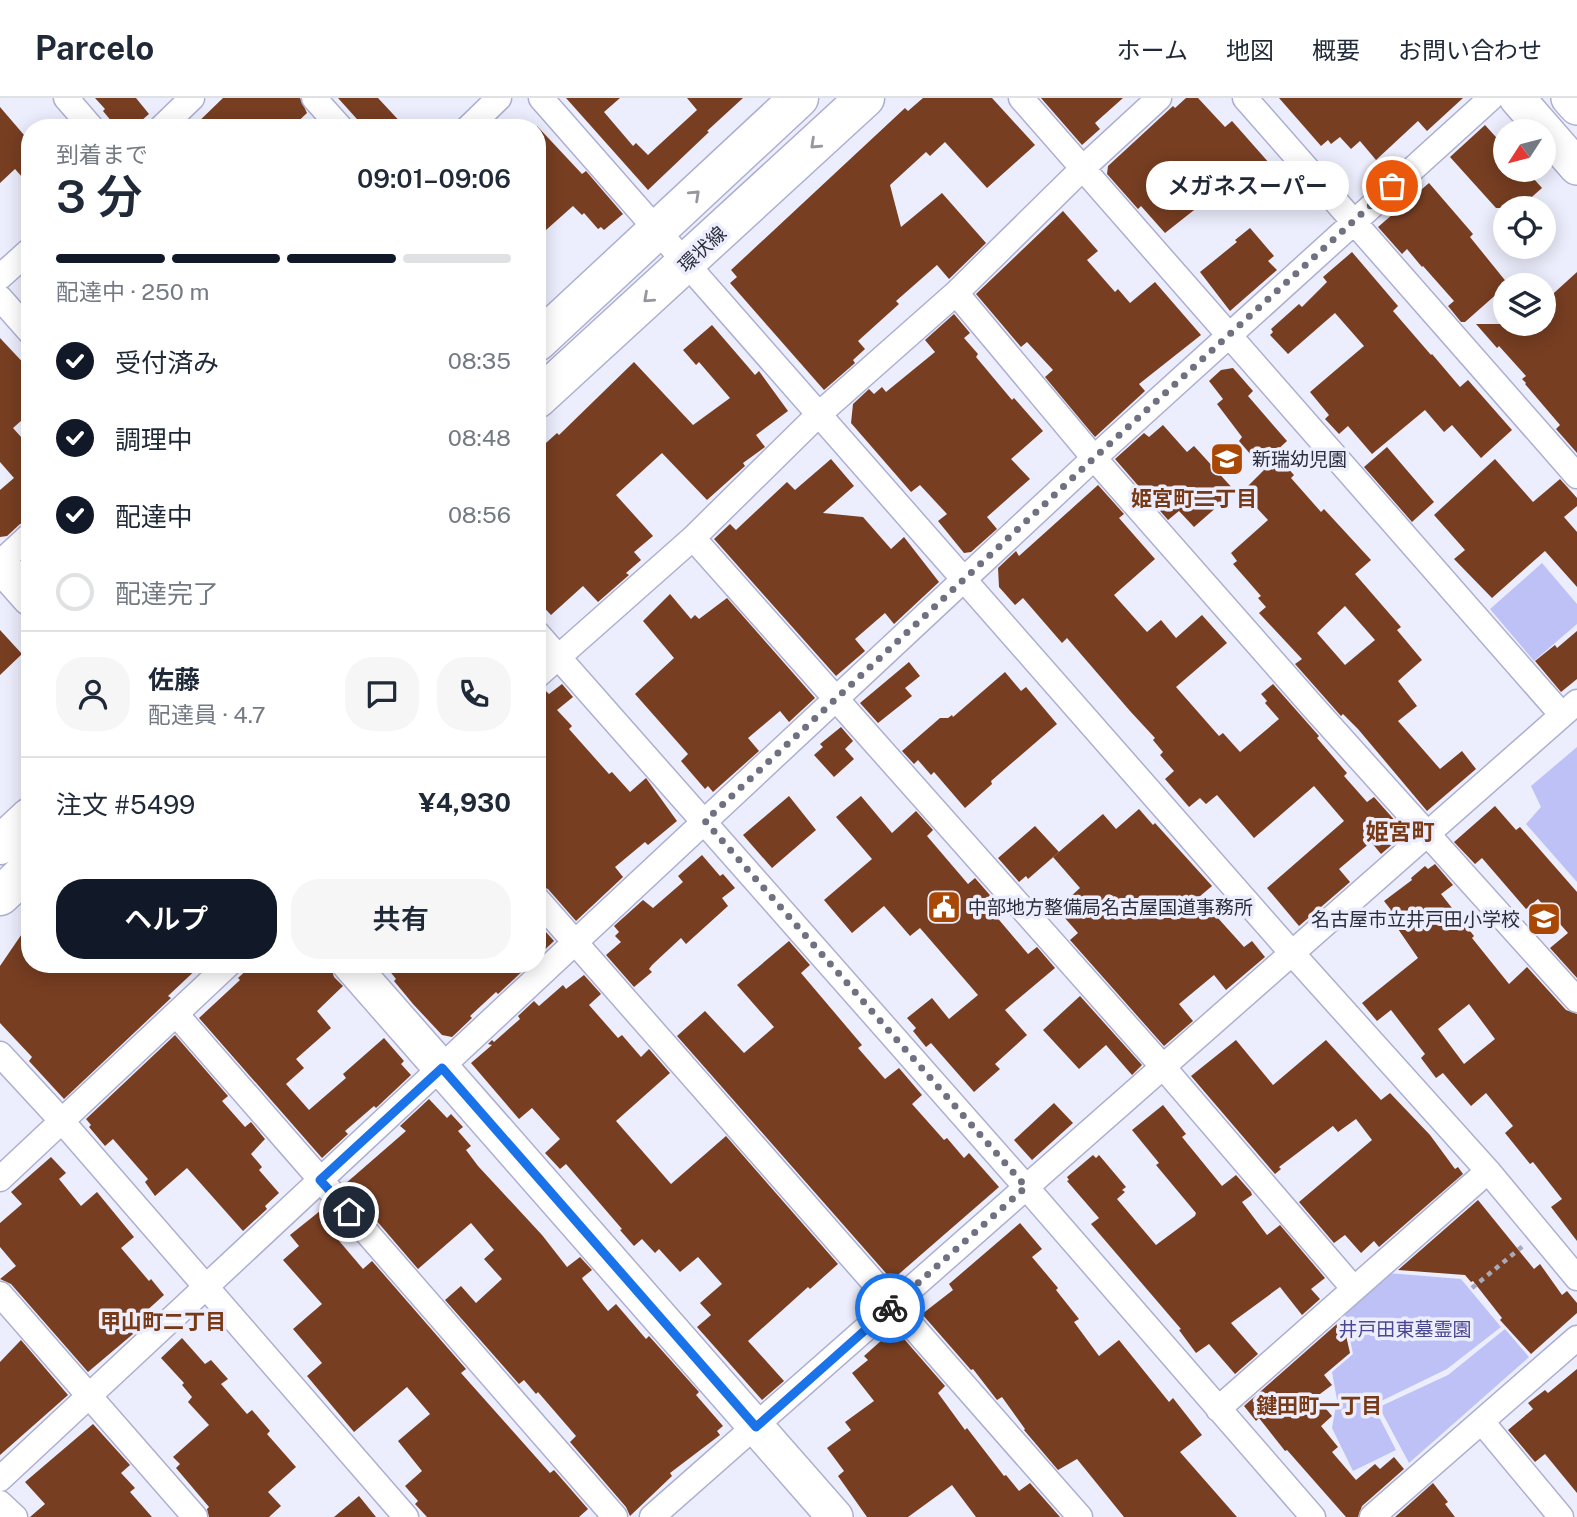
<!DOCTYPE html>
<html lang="ja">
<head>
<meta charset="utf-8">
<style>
	body { margin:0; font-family:"Public Sans","Noto Sans JP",sans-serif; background:#f6f6f7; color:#1f2937; height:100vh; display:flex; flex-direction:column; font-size:26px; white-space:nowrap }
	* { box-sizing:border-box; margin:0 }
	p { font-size:23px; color:#747a83 }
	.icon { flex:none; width:38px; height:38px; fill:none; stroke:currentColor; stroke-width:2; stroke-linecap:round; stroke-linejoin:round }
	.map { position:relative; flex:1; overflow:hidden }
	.panel { position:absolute; left:21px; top:21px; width:525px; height:854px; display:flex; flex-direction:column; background:#fff; border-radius:28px; box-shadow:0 4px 18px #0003 }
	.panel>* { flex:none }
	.needle { width:46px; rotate:234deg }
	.buttons { position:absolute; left:1493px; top:21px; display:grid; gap:14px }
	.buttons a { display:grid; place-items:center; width:63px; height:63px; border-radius:50%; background:#fff; box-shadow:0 4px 18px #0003; font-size:35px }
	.pin { position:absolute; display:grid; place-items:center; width:60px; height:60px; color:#fff; margin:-30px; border:4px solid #fff; border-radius:50%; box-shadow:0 2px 7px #0007 }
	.courier { position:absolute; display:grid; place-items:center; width:70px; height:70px; margin:-35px; border:5px solid #1a73e8; border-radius:50%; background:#fff; color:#222; box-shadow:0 2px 9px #0007 }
	.bubble { position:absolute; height:49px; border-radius:24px; background:#fff; box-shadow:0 4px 18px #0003; font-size:23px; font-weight:600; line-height:49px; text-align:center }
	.summary em { font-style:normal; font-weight:600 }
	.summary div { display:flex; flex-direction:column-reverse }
	.summary { display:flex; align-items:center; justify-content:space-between; height:119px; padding:0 35px }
	h1 { font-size:46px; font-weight:600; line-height:52px }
	.bar { display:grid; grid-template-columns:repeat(4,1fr); gap:10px 7px; align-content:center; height:84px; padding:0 35px }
	.bar i { height:9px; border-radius:5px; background:#e0e1e3 }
	.bar .on { background:#111827 }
	.bar p { grid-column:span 4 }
	.line { display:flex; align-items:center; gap:18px; padding:0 35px; border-top:2px solid #e0e1e3 }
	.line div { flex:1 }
	.round { display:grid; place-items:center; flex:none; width:74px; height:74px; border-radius:28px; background:#f6f6f7 }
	ol { padding:0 35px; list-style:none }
	li { display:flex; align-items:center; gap:21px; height:77px }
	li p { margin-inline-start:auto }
	li .icon { padding:7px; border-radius:50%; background:#111827; color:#fff; stroke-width:4 }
	li:last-child { color:#747a83 }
	li i { width:38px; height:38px; border:4px solid #e0e1e3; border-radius:50% }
	.action { display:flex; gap:14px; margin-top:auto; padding:14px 35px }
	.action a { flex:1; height:80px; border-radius:28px; background:#111827; color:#fff; font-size:28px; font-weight:600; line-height:80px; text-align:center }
	.action a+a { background:#f6f6f7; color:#1f2937 }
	header { display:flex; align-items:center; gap:42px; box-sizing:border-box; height:98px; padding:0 35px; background:#fff; border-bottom:2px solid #e0e1e3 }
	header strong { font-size:33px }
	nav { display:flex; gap:38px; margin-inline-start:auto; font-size:24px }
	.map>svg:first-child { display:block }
</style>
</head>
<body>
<header>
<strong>Parcelo</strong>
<nav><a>ホーム</a><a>地図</a><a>概要</a><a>お問い合わせ</a></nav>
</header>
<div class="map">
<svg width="1577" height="1419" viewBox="0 0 1577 1419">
	<rect width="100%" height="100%" fill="#edeefd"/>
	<path fill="#bec1f5" d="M1542 465 1577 506V526L1534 563 1490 511Z
		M1577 649V784L1526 726 1541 709 1531 688Z
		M1388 1175 1461 1181 1501 1229 1447 1271 1373 1307 1396 1352 1353 1373 1332 1330 1337 1302 1332 1274 1353 1256 1344 1212Z
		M1505 1231 1529 1259 1409 1365 1379 1309 1448 1277Z"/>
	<path fill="#773e22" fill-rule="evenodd" d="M95 0H136L149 16 133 30H117L103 13 105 11Z
		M223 0H300L307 15 291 30H192Z
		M338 0H378L406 30H365Z
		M566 0H620L604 14 633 48 636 45 648 57 697 12 687 0H743L707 33 709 34 648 92Z
		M923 0H992L1035 47 987 90 945 44 930 58 926 54 890 87 901 129 942 95 986 145 949 181 937 167 896 203 899 206 858 243 865 251 853 262 855 265 824 292 730 185 737 179 731 172 905 10 908 13Z
		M1041 0H1123L1095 25 1100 31 1082 47Z
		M1186 0H1198L1225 29 1232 23 1277 74 1242 103 1227 86 1165 135 1141 108 1138 111 1107 76 1108 68 1173 8 1175 10Z
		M1279 0H1463L1427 33 1418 23 1376 62 1360 43 1351 51 1340 39 1331 46 1328 42 1321 48Z
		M0 9 30 44V88L15 71 0 85Z
		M1485 27 1505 49V72H1526L1542 90 1519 110H1496L1450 59Z
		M537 28 582 76 586 73 623 116 604 132 601 129 598 131 584 115 582 117 573 108 537 140Z
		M1429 85 1473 136 1470 139 1508 186 1465 224H1461L1448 208 1454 203 1423 168 1422 169 1407 151 1402 156 1378 129Z
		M1063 113 1098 153 1087 162 1115 194 1118 191 1130 205 1155 184 1201 237 1139 286 1145 293 1095 339 1045 279 1053 272 1027 244 1021 249 976 196Z
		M1250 130 1274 158 1268 163 1277 172 1230 213 1200 174 1237 144 1235 142Z
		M1352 154 1398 208 1393 213 1431 257 1432 256 1460 289 1468 282 1512 332 1481 360 1452 327 1444 334 1425 312 1372 356 1348 328 1339 336 1325 321 1329 317 1310 294 1364 248 1335 215 1288 256 1270 237 1273 234 1271 231 1299 206 1302 209 1327 184 1323 179Z
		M1577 174V355L1556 331 1560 327 1525 286 1526 285 1522 281 1526 278 1499 248 1497 250 1476 226H1544V204Z
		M954 216 970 235 964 240 978 256 976 259 1012 302 1014 300 1043 333 1011 361 1030 381 987 419 997 431 971 454 964 455 938 423 947 416 920 387 911 394 851 325 853 306 869 291 874 296 882 289 886 294 935 254 925 242Z
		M712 227 755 277 759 273 788 313 756 337 765 349 743 365 745 368 707 402 662 355 616 397 653 438 634 454 641 462 626 475 629 477 598 504 583 488 551 517 537 502V353L557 335 559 337 634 264 693 327 730 300 699 264 696 267 683 252Z
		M0 240 30 272V315L13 330 30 349V423L20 426 7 438 0 439V392L14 380 0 364Z
		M1233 270 1253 293 1248 298 1287 343 1274 355 1294 377 1291 380 1321 414 1324 411 1371 462 1355 476 1401 529 1397 532 1422 562 1398 583 1417 608 1398 623 1440 671 1462 653 1476 671 1427 713 1358 631 1343 616 1341 618 1295 566 1302 561 1259 515 1266 509 1258 500 1261 498 1233 466 1237 463 1231 455 1268 422 1242 394 1264 372 1239 343 1242 339 1217 306 1223 301 1209 283 1221 272ZM1345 508 1375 542 1345 567 1317 535Z
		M1163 327 1187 354 1194 348 1235 393 1194 429 1179 413 1168 422 1115 361 1144 335 1149 339Z
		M1387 349 1434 404 1412 424 1364 369Z
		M831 361 854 388 823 415 863 419 891 451 904 439 939 484 894 526 885 515 855 541 865 553 836 578 714 441 730 426 736 432 787 384 795 392Z
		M1495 361 1533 404 1560 381 1577 400V408L1564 419 1577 434V489L1545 453 1492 500 1454 461 1465 452 1434 417Z
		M1098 387 1124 416 1119 420 1155 461 1114 497 1147 534 1161 522 1176 540 1202 517 1227 545 1176 589 1219 638 1223 635 1240 654 1279 621 1265 605 1267 603 1261 596 1273 586 1319 638 1317 640 1347 675 1344 678 1367 704 1374 699 1406 735 1381 756 1371 744 1339 771 1350 784 1299 828 1267 790 1344 723 1314 688 1254 740 1217 697 1206 706 1200 700 1189 709 1165 681 1174 673 1160 657 1163 654 1153 642 1155 640 1130 613 1067 540 1062 545 1023 500 1015 507 999 489 998 470 1016 453 1019 458Z
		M670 496 691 521 695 517 699 521 727 500 815 600 789 624 780 613 748 640 759 653 713 694 708 688 705 691 681 663 688 656 635 596 674 560 643 523Z
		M0 532 22 556 0 577Z
		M1577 533V581L1561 594 1535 563 1555 547 1557 550Z
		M909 564 920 578 905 590 912 598 878 625 860 605Z
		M1005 574 1021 593 1026 589 1057 626 991 683 992 686 965 710 934 674 931 677 918 662 914 666 902 653 940 620H948L952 617 953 619Z
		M562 586 573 599 557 612 572 628 569 631 609 676 612 674 630 694 646 680 677 723 648 747 645 744 615 769 623 779 576 823 548 791 537 787V592L544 591 549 596Z
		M841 629 853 643 845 651 854 661 834 679 814 657 823 649 820 646Z
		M789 698 816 732 772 770 743 737Z
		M861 698 892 735 916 713 933 732 927 738 968 786 975 780 996 804 989 810 1028 856 1037 849 1055 870 1005 912 1027 937 995 966 1000 971 974 994 931 945 926 949 913 933 916 930 907 920 932 900 949 921 978 897 920 830 910 838 884 808 852 835 824 802 872 761 836 719Z
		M1495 708 1516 732 1520 729 1577 794V880L1550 850 1568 835 1538 801 1526 811 1482 760 1475 766 1454 744Z
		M1139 711 1153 727 1155 725 1212 788 1199 799 1244 849 1252 843 1265 859 1226 892 1214 877 1179 906 1193 923 1164 948 1070 842 1078 835 1057 811 1080 790 1053 759 1103 716 1116 731Z
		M1035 728 1059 754 1028 781 1026 778 1019 784 998 760Z
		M702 757 720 778 723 776 735 790 722 800 728 808 686 846 681 840 652 867 649 871 652 874 634 889 606 857 621 844 615 838 619 834 614 828 643 802 653 810 683 784 678 778Z
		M1435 766 1453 787 1441 796 1474 838 1472 840 1509 886 1527 869 1566 912 1577 916V1143L1551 1109 1562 1101 1533 1064 1530 1066 1505 1035 1513 1028 1486 995 1471 1008 1443 975 1436 980 1421 960 1425 956 1391 912 1377 923 1362 905 1418 860 1387 815 1391 812 1384 803 1412 782 1411 780 1425 768 1428 771ZM1469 906 1495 941 1464 966 1438 931Z
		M30 824V866H202L168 898 171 900 64 1001 29 963 32 959 0 925V868Z
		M537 824 554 843 537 859Z
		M789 843 810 867 801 875 862 947 858 950 885 981 899 970 922 997 912 1006 944 1042 947 1040 964 1060 969 1055 999 1089 892 1182 677 938 705 913 744 955 774 929 737 887Z
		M253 866H259L267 875 277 866H330L334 879 343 888 317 913 331 930 296 961 304 970 286 986 309 1012 346 980 343 976 384 940 404 963 401 966 411 977 376 1010 374 1008 345 1033 348 1036 322 1060 199 920 240 882 238 880Z
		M384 866H530L498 896 496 894 470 918 472 920 452 939 442 937 413 906 394 883 396 881Z
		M584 877 601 896 589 907 618 940 622 937 641 959 649 951 670 975 616 1023 671 1086 726 1038 838 1166 810 1191 808 1189 748 1243 784 1283 762 1302 697 1229 711 1217 700 1205 722 1186 698 1159 680 1174 659 1151 655 1155 642 1141 634 1148 620 1132 622 1131 566 1066 560 1071 545 1055 560 1041 532 1010 519 1021 471 965 492 947 488 946 492 942 494 944 520 921 518 918 534 903 539 908 563 887 566 891Z
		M1080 898 1142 967 1132 977 1106 947 1079 971 1043 932Z
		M175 937 228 998 222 1003 245 1029 251 1024 265 1041 251 1056 262 1069 259 1072 279 1095 265 1108 267 1111 243 1133 187 1070 155 1098 145 1084 148 1081 113 1041 105 1048 89 1029 91 1027 86 1021Z
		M1236 942 1273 987 1326 942 1381 1002 1390 995 1430 1037 1455 1071 1458 1069 1463 1076 1379 1149 1374 1143 1361 1155 1345 1137 1334 1145 1299 1104 1372 1042 1356 1021 1338 1034 1333 1028 1279 1069 1281 1071 1275 1076 1191 978Z
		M429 1001 447 1020 451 1016 463 1029 458 1033 471 1048 466 1052 478 1068 542 1137 567 1169 580 1159 592 1172 582 1180 583 1182 608 1213 616 1206 646 1241 649 1238 699 1294 696 1297 723 1328 717 1333 720 1337 670 1375 672 1378 630 1418 626 1409 570 1344 576 1338 538 1294 536 1296 524 1282 519 1286 445 1202 461 1188 476 1205 502 1181 484 1161 494 1152 471 1125 418 1171 345 1086 406 1033 400 1028Z
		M1054 1005 1073 1025 1032 1062 1014 1042Z
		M1163 1007 1186 1036 1182 1039 1222 1088 1236 1077 1251 1094 1252 1097 1242 1104 1267 1137 1280 1127 1325 1180 1311 1191 1320 1201 1302 1217 1280 1189 1231 1225 1258 1256 1235 1276 1209 1246 1196 1255 1179 1232 1181 1231 1091 1126 1099 1120 1067 1083 1069 1082 1067 1079 1093 1057 1096 1060 1099 1057 1126 1089 1122 1092 1125 1094 1117 1101 1156 1147 1195 1118 1196 1115 1156 1067 1159 1065 1132 1032Z
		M51 1059 66 1075 59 1081 81 1108 97 1094 134 1139 121 1150 149 1183 151 1181 164 1197 143 1216 146 1220 131 1233 133 1236 88 1274 11 1186 0 1181 16 1168 0 1149V1125L22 1106 11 1094Z
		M1478 1102 1534 1171 1540 1166 1562 1197 1567 1193 1577 1205V1215L1531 1256 1500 1222 1502 1220 1473 1183 1471 1184 1465 1177 1398 1172Z
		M325 1109 336 1122 329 1131 363 1171 372 1163 466 1271 461 1275 550 1375 554 1372 588 1411 579 1419H427L415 1406 418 1403 405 1388 422 1373 398 1343 430 1316 407 1289 354 1334 307 1278 322 1265 293 1231 322 1206 283 1162 299 1148 290 1137Z
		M1020 1125 1042 1151 1032 1159 1058 1190 1056 1192 1079 1221 1074 1224 1099 1258 1119 1242 1169 1304 1173 1300 1202 1337 1180 1354 1237 1419H1124L1077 1361 1058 1372 1024 1332 1025 1331 1002 1299 997 1302 973 1271 971 1272 922 1216 953 1192 949 1186Z
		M1338 1225 1345 1233 1350 1255 1324 1277 1332 1287 1316 1299 1332 1318 1321 1328 1338 1349 1332 1354 1356 1382 1375 1366 1380 1371 1394 1359 1404 1371 1362 1408 1358 1419H1346L1287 1352 1285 1353 1259 1320 1256 1323 1244 1308Z
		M892 1233 895 1236 898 1234 945 1288 938 1295 965 1332 967 1330 1004 1378 1006 1377 1019 1393 1030 1385 1060 1419H976L952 1387 908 1419H867L838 1378 844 1373 827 1350 851 1332 845 1324 874 1303 852 1275 868 1262 864 1258Z
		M182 1240 205 1266 211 1262 228 1281 221 1286 247 1316 252 1312 270 1333 267 1336 296 1369 268 1394 281 1408 269 1419H209L207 1411 209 1409 176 1370 180 1366 173 1359 209 1327 188 1304 192 1299 182 1287 184 1285 161 1260Z
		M21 1242 68 1297 0 1357V1264Z
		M1577 1271V1395L1545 1356 1535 1364 1508 1332 1533 1311 1528 1305 1545 1292 1548 1295Z
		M93 1326 130 1367 121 1375 135 1390 130 1394 152 1419H30L45 1406 25 1384Z
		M1433 1385 1448 1404 1445 1406 1455 1419H1395Z
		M359 1398 376 1419H334Z"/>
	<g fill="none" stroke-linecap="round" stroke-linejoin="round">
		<g stroke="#adafd1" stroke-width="27">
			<path id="street" d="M66 0 92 30
				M314 0 341 30
				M541 0 1291 854 1488 1073 1577 1180
				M1021 0 1562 617
				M1245 0 1577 378
				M161 30 192 0
				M468 30 499 0
				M0 179 30 152
				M956 195 1094 360 1314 610 1577 902
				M0 200 30 234
				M693 440 1164 970 1354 1191
				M0 465 30 437
				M537 535 1026 1089 1313 1419
				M537 578 693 440 818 317 956 195 1083 70 1159 0
				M537 801 1080 1419
				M176 916 615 1419
				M0 956 61 1022 406 1419
				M0 1081 229 866
				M0 1196 195 1419
				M1218 1311 1488 1073
				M1482 1324 1561 1419
				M0 1381 1094 360 1491 0
				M0 1405 15 1419
				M652 1419 1577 604
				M1372 1419 1577 1240"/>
		</g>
		<g stroke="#adafd1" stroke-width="38">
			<path id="secondary" d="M1517 0 1577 69
				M1569 0 1577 9
				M0 466 30 500
				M350 866 835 1419"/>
		</g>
		<g stroke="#adafd1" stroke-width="41">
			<path id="primary" d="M537 244 799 0
				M537 301 865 0
				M0 747 30 719
				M0 798 30 770"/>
		</g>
		<path stroke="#a9aab9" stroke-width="4.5" stroke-dasharray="5 5" stroke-linecap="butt" d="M1472 1190 1523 1148"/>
		<use href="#street" stroke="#fff" stroke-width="24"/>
		<use href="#secondary" stroke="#fff" stroke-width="35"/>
		<use href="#primary" stroke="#fff" stroke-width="38"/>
	</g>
	<defs><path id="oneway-chevron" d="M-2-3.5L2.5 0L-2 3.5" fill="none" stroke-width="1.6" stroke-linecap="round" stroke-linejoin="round" transform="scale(1.75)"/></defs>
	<g stroke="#96969e">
		<use href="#oneway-chevron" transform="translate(815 46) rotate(137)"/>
		<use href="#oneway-chevron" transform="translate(695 97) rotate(-43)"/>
		<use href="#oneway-chevron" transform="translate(648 200) rotate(138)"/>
	</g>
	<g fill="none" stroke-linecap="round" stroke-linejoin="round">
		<path stroke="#707180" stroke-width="7" stroke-dasharray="0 12.6" d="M890 1210 1026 1089 705 723 1094 360 1392 88"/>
		<path stroke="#1a73e8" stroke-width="9" d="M349 1114 320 1082 442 970 756 1329 890 1210"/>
	</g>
	<defs>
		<g id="school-square" transform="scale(1.75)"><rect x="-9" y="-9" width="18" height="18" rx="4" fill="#a94805" stroke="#edeefd"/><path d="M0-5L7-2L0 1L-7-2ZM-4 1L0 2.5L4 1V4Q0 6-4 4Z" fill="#fff"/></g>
		<g id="civic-square" transform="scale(1.75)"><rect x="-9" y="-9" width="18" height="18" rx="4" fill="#a94805" stroke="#edeefd"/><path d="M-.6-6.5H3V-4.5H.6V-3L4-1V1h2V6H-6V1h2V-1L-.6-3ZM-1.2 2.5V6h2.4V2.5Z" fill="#fff"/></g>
	</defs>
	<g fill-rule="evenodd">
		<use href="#school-square" x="1227" y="361"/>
		<use href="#civic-square" x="944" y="809"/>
		<use href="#school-square" x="1544" y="821"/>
	</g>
	<g text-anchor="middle" stroke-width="7" stroke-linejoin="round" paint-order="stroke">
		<g font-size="19" fill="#2d2e3c" stroke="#edeefd">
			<text transform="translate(702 151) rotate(-43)" y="7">環状線</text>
		</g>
		<g font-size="19" fill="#2d2e3c" stroke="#edeefd" text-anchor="start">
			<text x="1252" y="368">新瑞幼児園</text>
			<text x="968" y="816">中部地方整備局名古屋国道事務所</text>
			<text x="1520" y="828" text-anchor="end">名古屋市立井戸田小学校</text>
		</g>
		<g font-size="19" fill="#4a4792" stroke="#edeefd">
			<text x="1405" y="1238">井戸田東墓霊園</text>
		</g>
		<g font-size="21" font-weight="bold" fill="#783916" stroke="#edeefd">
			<text x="1194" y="408">姫宮町二丁目</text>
			<text x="163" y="1231">甲山町二丁目</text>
			<text x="1319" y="1315">鍵田町一丁目</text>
		</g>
		<g font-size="23" font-weight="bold" fill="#783916" stroke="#edeefd">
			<text x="1400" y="742">姫宮町</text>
		</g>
	</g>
</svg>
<div class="buttons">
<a><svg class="needle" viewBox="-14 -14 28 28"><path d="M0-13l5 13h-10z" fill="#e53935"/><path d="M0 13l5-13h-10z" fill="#747a83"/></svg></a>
<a><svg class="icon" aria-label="locate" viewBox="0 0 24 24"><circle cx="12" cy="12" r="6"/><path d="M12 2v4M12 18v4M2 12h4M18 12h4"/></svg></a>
<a><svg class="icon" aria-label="layers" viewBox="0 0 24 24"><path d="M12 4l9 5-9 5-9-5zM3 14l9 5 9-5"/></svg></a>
</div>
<div class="pin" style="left:1392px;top:88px;background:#ea580c"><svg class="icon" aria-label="bag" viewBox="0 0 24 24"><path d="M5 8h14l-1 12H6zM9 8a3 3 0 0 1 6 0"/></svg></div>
<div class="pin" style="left:349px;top:1114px;background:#1f2937"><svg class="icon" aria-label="home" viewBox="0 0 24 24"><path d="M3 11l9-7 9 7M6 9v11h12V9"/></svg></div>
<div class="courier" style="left:890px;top:1210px"><svg class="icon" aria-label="bike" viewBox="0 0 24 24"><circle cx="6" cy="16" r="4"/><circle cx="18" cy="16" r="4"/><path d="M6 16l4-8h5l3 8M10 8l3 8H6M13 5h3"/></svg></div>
<div class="bubble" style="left:1146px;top:63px;width:203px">メガネスーパー</div>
<section class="panel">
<div class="summary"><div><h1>3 分</h1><p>到着まで</p></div><em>09:01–09:06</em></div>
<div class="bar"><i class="on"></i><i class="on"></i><i class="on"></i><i></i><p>配達中 · 250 m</p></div>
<ol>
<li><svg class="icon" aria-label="check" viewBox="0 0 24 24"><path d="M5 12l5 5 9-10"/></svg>受付済み<p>08:35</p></li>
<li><svg class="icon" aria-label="check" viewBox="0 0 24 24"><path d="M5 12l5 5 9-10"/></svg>調理中<p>08:48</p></li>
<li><svg class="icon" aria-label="check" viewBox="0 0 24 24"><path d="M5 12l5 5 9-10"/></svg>配達中<p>08:56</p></li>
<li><i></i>配達完了</li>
</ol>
<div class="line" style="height:126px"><a class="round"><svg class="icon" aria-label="person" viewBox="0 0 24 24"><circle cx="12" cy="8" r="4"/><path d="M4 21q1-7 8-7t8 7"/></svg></a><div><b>佐藤</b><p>配達員 · 4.7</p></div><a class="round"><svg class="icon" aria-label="chat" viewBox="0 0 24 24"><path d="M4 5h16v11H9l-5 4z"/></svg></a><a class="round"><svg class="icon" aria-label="phone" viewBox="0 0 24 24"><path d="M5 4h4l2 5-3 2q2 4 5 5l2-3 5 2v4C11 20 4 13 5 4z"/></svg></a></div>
<div class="line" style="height:91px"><div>注文 #5499</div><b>¥4,930</b></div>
<div class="action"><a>ヘルプ</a><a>共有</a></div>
</section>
</div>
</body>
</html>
